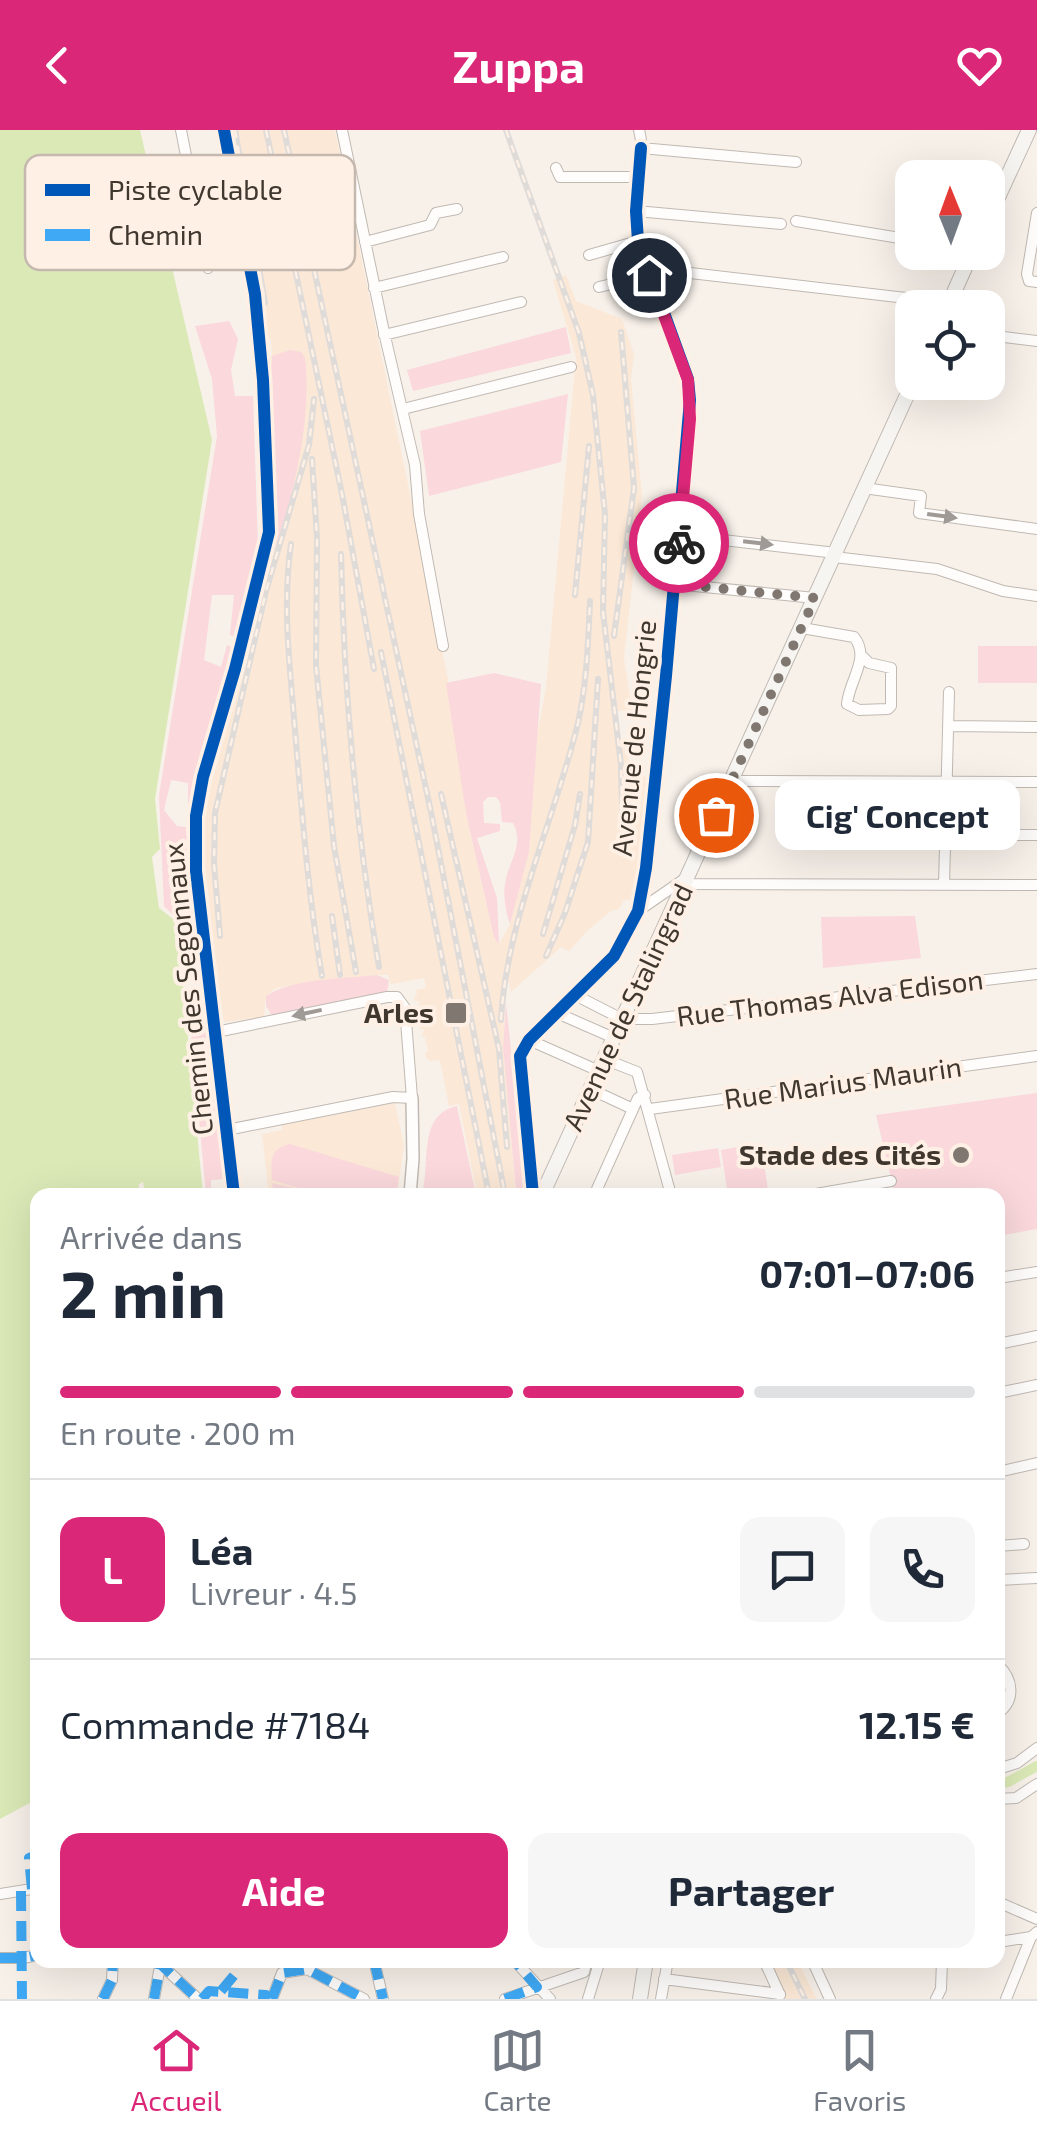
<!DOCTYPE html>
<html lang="fr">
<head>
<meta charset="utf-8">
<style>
	body { margin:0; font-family:"Exo 2",sans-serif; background:#f6f6f7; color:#1f2937; height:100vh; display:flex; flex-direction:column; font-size:38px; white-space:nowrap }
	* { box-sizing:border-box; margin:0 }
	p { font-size:32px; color:#747a83 }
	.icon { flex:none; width:55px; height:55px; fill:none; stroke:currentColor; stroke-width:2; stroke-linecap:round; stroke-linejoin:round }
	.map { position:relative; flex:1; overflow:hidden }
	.drawer { position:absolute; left:30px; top:1058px; width:975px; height:780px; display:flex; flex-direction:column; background:#fff; border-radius:20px; box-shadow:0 10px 40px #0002 }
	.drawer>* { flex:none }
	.needle { width:65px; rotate:359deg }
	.tools { position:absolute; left:895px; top:30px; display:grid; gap:20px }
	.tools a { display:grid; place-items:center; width:110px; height:110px; border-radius:20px; background:#fff; box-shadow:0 10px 40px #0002; font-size:50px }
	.pin { position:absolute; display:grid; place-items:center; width:85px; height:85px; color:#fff; margin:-42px; border:5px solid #fff; border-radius:50%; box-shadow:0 2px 10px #0007 }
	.courier { position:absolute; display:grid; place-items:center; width:100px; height:100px; margin:-50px; border:8px solid #db2777; border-radius:50%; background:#fff; color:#222; box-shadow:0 2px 12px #0007 }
	.bubble { position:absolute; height:70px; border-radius:20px; background:#fff; box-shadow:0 10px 40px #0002; font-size:32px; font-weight:700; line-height:70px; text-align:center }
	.headline em { font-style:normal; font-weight:700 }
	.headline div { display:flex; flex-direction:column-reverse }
	.headline { display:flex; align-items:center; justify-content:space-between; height:170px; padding:0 30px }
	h1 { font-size:65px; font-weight:700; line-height:75px }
	.bar { display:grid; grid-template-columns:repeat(4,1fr); gap:15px 10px; align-content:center; height:120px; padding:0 30px }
	.bar i { height:12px; border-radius:8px; background:#e0e1e3 }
	.bar .active { background:#db2777 }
	.bar p { grid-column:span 4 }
	.line { display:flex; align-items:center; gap:25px; padding:0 30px; border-top:2px solid #e0e1e3 }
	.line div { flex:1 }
	.round { display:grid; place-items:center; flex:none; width:105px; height:105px; border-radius:20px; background:#f6f6f7 }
	.primary-button { display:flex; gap:20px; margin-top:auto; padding:20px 30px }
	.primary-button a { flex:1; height:115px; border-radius:20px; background:#db2777; color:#fff; font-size:40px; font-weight:700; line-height:115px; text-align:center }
	.primary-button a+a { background:#f6f6f7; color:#1f2937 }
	header { display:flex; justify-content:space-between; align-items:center; height:130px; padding:0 30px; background:#db2777; color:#fff; font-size:45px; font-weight:700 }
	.dock { display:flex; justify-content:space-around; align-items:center; height:140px; border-top:2px solid #e0e1e3; background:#fff; font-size:28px; color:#747a83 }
	.dock a { display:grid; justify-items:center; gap:5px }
	.dock .active { color:#db2777 }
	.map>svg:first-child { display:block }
</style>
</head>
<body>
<header><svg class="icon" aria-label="back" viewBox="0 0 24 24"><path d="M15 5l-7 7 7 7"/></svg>Zuppa<svg class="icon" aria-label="heart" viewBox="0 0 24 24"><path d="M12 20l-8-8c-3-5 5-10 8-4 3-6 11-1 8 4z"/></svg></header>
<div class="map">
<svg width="1037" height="1869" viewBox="0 0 1037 1869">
	<rect width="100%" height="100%" fill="#f8f1ea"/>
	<path fill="#fbe8d6" d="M230 0H335L448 549 466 683 494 807 499 814 510 794 529 722 537 605 546 558 576 227 553 150 566 145 576 171 622 189 634 224 631 249 642 365 624 528 632 580 617 581 621 608 629 610 628 641 647 648 643 705 633 770H624L619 779 611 781 588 800 569 821 561 817 511 862 507 846 503 917 516 1065H477L459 974 449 976 440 930 430 931 426 928 425 923 428 921 425 907H422L424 899H420L419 894 423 892 418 886 421 885 419 871H415L414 866 417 865 416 860 426 858 424 848 391 854 388 845H377L276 858 266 866 264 887 224 892 206 765 204 682 268 440 273 406 267 230 272 225 271 210 265 203Z
		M395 973 404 1015 397 1065H269L262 1004 282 1000V995Z
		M768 1830H797L817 1869H786Z"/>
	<path fill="#fad8dc" d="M229 191 238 209 231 240 235 266H253L258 416 236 507 230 505 234 465H212L204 530 221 537 227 515 234 518 196 645 192 675 188 674V653L171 650 164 680 177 696 186 697 191 758 181 779 183 806H180L178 790 164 776 159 665 217 306 212 249 195 196Z
		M566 197 571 223 413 261 407 240Z
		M290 220 301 222 305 228C312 290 294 359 277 419L271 422 273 344 267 237 272 235V226Z
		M568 264 561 332 429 366 420 301Z
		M978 516H1037V553H978Z
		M494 543 541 554 529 722 510 794C506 784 503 765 505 754 508 732 525 715 513 693L502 692 500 672 496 667H488L483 672 484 693 500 694V701L477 708 497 768 499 814 494 807 466 683 446 553Z
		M915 786 921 828 823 838 821 787Z
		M508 844 506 872 526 1065H516V1061L503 917Z
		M377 845 389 850 387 862 272 886 266 876V866C293 848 344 849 377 845Z
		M193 875 202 876 199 889 205 890 226 1049 211 1050V1065H206L189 879Z
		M1037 963V1099L998 1106V1065H895L876 985Z
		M457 976 476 1065H422C431 1032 417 985 457 976Z
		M761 1013 768 1060 728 1065 721 1020Z
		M290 1014 399 1047 396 1065H274L272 1053 308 1061 272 1050C271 1033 269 1018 290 1014Z
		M718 1018 721 1037 675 1045 672 1025Z"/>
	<path fill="#dbe9b7" d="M0 0H140L212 310 155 669 160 719 152 727 159 778 177 792 203 1065H145L143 1052 139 1054V1065H38L37 1669 0 1689Z"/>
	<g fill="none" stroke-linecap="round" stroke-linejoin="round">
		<path stroke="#dbe9b7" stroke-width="10" d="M998 1654 1008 1652 1037 1636"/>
		<g stroke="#c0b9b2" stroke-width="12">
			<path id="minor" d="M181 0 208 138
				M224 0 255 164 263 250 269 402 235 539 203 647 196 686V741L234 1065
				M342 0 384 202 415 335 419 384 443 516
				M641 18 796 32
				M556 38 560 47H638
				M636 81 781 94
				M1037 83 1027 144 1029 151 1037 152
				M796 91 912 110
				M365 112 430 95 436 83 457 79
				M589 125 638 111
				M647 138 949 173
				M599 157 649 145
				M374 158 503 127
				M384 205 521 172
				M988 205 1037 211
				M403 279 571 237
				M864 358 921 366 919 383 1037 399
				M680 405 836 423
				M834 427 937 439 1003 461 1037 466
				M675 454 815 468
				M802 498 854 507C871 528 849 550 847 574L859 580 888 579 891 576V538L869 533 862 526
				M949 596 1037 597
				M732 651 1037 652
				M944 714 967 713 981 705H1037
				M685 754 1037 755
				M944 755 949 562
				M638 781 683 750
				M575 865 622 889H652L1037 844
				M557 883 614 908
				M216 902 387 867H397L405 878 412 968 393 967 227 1000
				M529 910 599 941
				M604 929 637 942 671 1065
				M590 959 633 979
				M650 979 1037 926
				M533 1065 520 926 529 910 614 826 638 781 646 738 681 398 690 270 688 249C671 204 647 156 638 109 632 73 648 35 639 0
				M598 1065 597 1059 638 968 645 965
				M810 1065 891 1051
				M998 1148 1037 1142
				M998 1214 1037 1206
				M998 1263 1037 1255
				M998 1342 1037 1333
				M998 1416 1024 1414
				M998 1450 1037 1448
				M998 1535C1013 1549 1016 1570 998 1583
				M998 1639 1017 1633 1037 1618
				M998 1669 1016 1668 1037 1654
				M0 1764 38 1758
				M998 1772 1037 1789
				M998 1812 1031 1807 1037 1802
				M0 1828H23L38 1825
				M156 1830 198 1869
				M374 1830 383 1869
				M514 1830 550 1869
				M764 1830 780 1865
				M812 1830 830 1869
				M664 1849 780 1864
				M103 1869 112 1850 113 1830
				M154 1869 160 1836
				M272 1869 282 1843 307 1839 364 1869
				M505 1869 584 1842 587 1830
				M588 1869 600 1830
				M661 1869 668 1830
				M936 1869 941 1859 942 1830
				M1006 1869 1031 1807"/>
		</g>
		<g stroke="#c0b9b2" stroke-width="14">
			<path id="tertiary" d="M410 1065 413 1029 412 968"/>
		</g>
		<g stroke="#c0b9b2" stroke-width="16">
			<path id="secondary" d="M988 89 1029 0
				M947 178 972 122
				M542 1065 913 252
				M640 1869 646 1830"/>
		</g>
		<use href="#minor" stroke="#fefdfc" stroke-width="10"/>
		<use href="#tertiary" stroke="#fefdfc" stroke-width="11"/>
		<use href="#secondary" stroke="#f7f5f1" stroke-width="14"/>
		<g stroke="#dedbd9" stroke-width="6">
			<path id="rail" d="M235 0 265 173
				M266 0 342 364 374 539
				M284 0 431 682 505 1065
				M506 0 579 203 593 265 605 384 603 482 621 635 623 718
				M312 329 317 408 316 536 334 716 356 842
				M291 414C282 476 290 538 295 600 302 683 308 764 322 846
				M341 424C344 563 356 699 379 837
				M575 465 589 316
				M614 506 634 358 621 202
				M381 522 489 1065
				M441 664 499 919 507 1017
				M332 786 340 845
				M543 804 575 695 580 664
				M220 806 214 734 215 683 266 461 309 315 314 269
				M546 826 565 783 588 712 598 549
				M501 890C507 787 554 692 578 593 587 553 588 512 590 471
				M786 1830 805 1869"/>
		</g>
		<use href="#rail" stroke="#fef0e4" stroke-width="2.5" stroke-dasharray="8" stroke-linecap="butt"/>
		<path stroke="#3fa9f5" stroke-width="10" stroke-dasharray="20 10" stroke-linecap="butt" d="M32 1759 29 1728 38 1724
			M21 1761 22 1869
			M0 1828H23L38 1825
			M156 1830 198 1869
			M374 1830 383 1869
			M221 1861 236 1843H240
			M103 1869 112 1850 113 1830
			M154 1869 160 1836
			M202 1869 209 1861 266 1865 264 1869
			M272 1869 282 1843 307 1839 364 1869
			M505 1869 537 1857 514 1830"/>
		<g stroke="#fef0e4" stroke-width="19">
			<path id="cycleway" d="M224 0 255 164 263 250 269 402 235 539 203 647 196 686V741L234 1065
				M533 1065 520 926 529 910 614 826 638 781 646 738 666 546 690 270 688 249 638 111 636 81 641 18"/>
		</g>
		<use href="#cycleway" stroke="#0057b8" stroke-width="12"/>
	</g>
	<defs><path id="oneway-solid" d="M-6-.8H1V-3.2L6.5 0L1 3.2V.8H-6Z" transform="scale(2.5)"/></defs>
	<g fill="#9f9a96">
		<use href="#oneway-solid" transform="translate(942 386) rotate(8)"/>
		<use href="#oneway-solid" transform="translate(758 413) rotate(7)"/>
		<use href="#oneway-solid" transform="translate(307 883) rotate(168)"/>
	</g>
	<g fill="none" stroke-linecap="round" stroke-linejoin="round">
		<path stroke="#807870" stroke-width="10" stroke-dasharray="0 18" d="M679 413 675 454 815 468 716 685"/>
		<path stroke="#db2777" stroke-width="12" d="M649 145 688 250 690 289 679 413"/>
	</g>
	<g fill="#807870" stroke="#fef0e4" stroke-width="4">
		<rect x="444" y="871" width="24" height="24" rx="5"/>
		<circle cx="961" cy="1025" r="10"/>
	</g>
	<g text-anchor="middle" stroke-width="8" stroke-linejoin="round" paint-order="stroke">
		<g font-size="28" fill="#40372f" stroke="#fef0e4">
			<text transform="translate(634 608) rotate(-84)" y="10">Avenue de Hongrie</text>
			<text transform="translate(188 859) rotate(-96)" y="10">Chemin des Segonnaux</text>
			<text transform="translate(830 868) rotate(-7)" y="10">Rue Thomas Alva Edison</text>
			<text transform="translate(628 877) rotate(-65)" y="10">Avenue de Stalingrad</text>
			<text transform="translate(843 953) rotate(-8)" y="10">Rue Marius Maurin</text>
		</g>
		<g font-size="28" font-weight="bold" fill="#40372f" stroke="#fef0e4" text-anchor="end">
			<text x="434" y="893">Arles</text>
			<text x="941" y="1035">Stade des Cités</text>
		</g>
	</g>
	<rect x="25" y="25" width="330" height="115" rx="15" fill="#fef0e4" stroke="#c5b8ae" stroke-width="2.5"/>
	<rect x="45" y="54" width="45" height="12" fill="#0057b8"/>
	<rect x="45" y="99" width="45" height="12" fill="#3fa9f5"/>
	<g font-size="28" fill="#40372f">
		<text x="108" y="70">Piste cyclable</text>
		<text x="108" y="115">Chemin</text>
	</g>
</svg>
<div class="tools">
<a><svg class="needle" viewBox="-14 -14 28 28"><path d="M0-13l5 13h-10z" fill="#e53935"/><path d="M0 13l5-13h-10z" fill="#747a83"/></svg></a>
<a><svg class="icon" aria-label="locate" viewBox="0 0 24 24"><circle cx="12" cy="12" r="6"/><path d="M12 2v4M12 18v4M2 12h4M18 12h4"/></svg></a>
</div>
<div class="pin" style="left:716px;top:685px;background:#ea580c"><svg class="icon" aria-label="bag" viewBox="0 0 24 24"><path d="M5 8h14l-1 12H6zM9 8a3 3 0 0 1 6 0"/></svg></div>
<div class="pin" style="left:649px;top:145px;background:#1f2937"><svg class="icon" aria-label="home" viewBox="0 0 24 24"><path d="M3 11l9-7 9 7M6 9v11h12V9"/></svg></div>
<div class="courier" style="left:679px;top:413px"><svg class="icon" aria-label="bike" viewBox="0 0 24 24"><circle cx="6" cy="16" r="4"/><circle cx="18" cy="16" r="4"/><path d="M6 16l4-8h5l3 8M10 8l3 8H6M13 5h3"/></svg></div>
<div class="bubble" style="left:775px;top:650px;width:245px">Cig' Concept</div>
<section class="drawer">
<div class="headline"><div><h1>2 min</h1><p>Arrivée dans</p></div><em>07:01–07:06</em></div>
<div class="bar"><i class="active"></i><i class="active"></i><i class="active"></i><i></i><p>En route · 200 m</p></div>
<div class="line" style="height:180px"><b class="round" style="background:#db2777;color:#fff">L</b><div><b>Léa</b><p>Livreur · 4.5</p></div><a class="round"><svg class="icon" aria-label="chat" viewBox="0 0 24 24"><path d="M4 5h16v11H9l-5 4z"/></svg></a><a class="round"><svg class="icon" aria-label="phone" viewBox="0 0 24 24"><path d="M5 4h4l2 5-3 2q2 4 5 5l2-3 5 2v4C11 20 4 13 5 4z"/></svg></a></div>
<div class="line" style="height:130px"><div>Commande #7184</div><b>12.15 €</b></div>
<div class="primary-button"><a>Aide</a><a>Partager</a></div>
</section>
</div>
<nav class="dock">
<a class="active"><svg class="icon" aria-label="home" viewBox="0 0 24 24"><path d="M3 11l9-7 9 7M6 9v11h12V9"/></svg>Accueil</a>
<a><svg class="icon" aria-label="map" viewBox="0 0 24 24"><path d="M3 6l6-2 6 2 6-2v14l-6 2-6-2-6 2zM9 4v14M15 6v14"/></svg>Carte</a>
<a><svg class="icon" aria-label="saved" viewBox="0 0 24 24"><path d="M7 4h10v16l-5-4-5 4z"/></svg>Favoris</a>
</nav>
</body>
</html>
